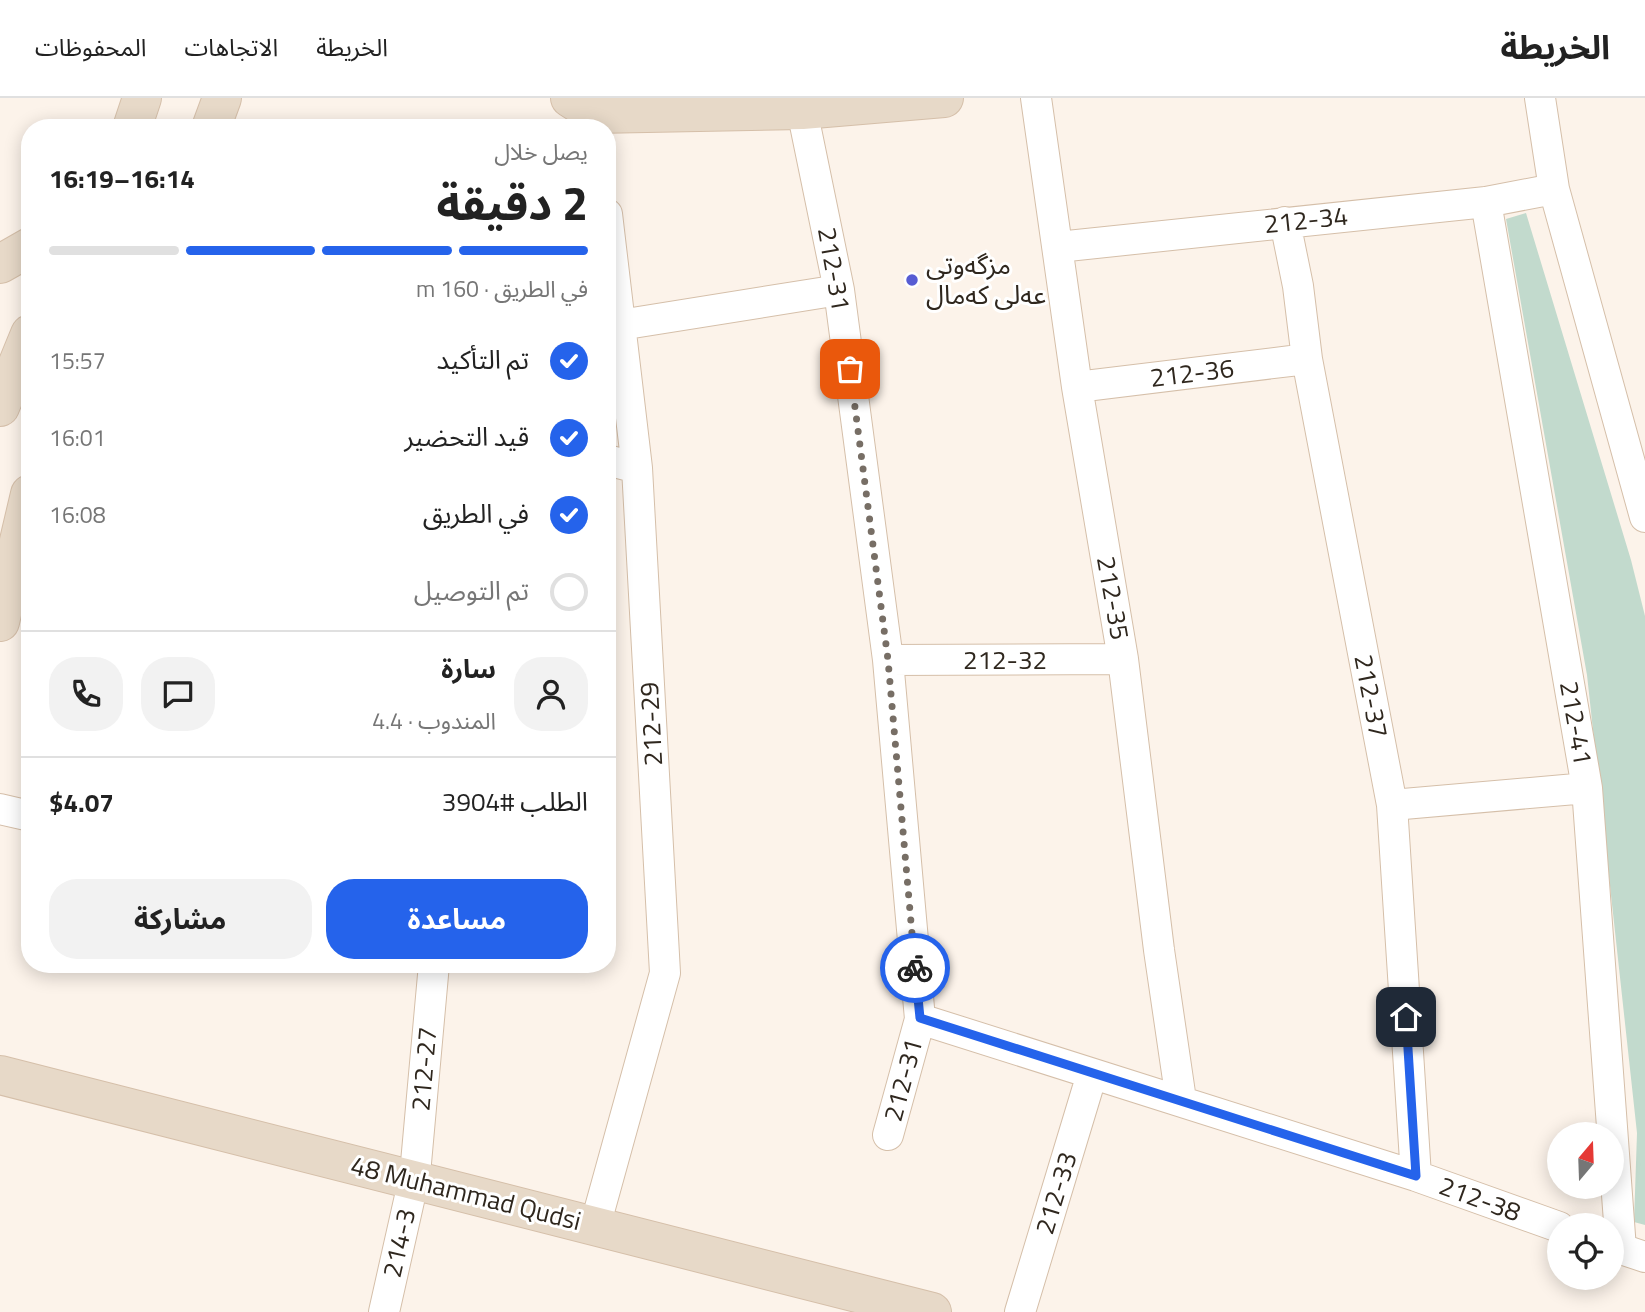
<!DOCTYPE html>
<html lang="ar">
<head>
<meta charset="utf-8">
<style>
	body { margin:0; font-family:"Titillium Web","Noto Sans Arabic",sans-serif; background:#f2f2f2; color:#222; direction:rtl; height:100vh; display:flex; flex-direction:column; font-size:26px; white-space:nowrap }
	* { box-sizing:border-box; margin:0 }
	p { font-size:23px; color:#767676 }
	.icon { flex:none; width:38px; height:38px; fill:none; stroke:currentColor; stroke-width:2; stroke-linecap:round; stroke-linejoin:round }
	.map { position:relative; flex:1; overflow:hidden; direction:ltr }
	.drawer { position:absolute; left:21px; top:21px; width:595px; height:854px; display:flex; flex-direction:column; background:#fff; border-radius:28px; box-shadow:0 4px 18px #0003; direction:rtl }
	.drawer>* { flex:none }
	.needle { width:46px; rotate:19deg }
	.fabs { position:absolute; left:1547px; top:1024px; display:grid; gap:14px }
	.fabs a { display:grid; place-items:center; width:77px; height:77px; border-radius:50%; background:#fff; box-shadow:0 4px 18px #0003; font-size:35px }
	.pin { position:absolute; display:grid; place-items:center; width:60px; height:60px; color:#fff; margin:-30px; border-radius:14px; box-shadow:0 4px 10px #0006 }
	.courier { position:absolute; display:grid; place-items:center; width:70px; height:70px; margin:-35px; border:5px solid #2563eb; border-radius:50%; background:#fff; color:#222; box-shadow:0 2px 9px #0007 }
	.headline em { font-style:normal; font-weight:700 }
	.headline div { display:flex; flex-direction:column-reverse }
	.headline { display:flex; align-items:center; justify-content:space-between; height:119px; padding:0 28px }
	h1 { font-size:46px; font-weight:700; line-height:52px }
	.bar { display:grid; grid-template-columns:repeat(4,1fr); gap:10px 7px; align-content:center; height:84px; padding:0 28px }
	.bar i { height:9px; border-radius:5px; background:#e0e0e0 }
	.bar .selected { background:#2563eb }
	.bar p { grid-column:span 4 }
	.line { display:flex; align-items:center; gap:18px; padding:0 28px; border-top:2px solid #e0e0e0 }
	.line div { flex:1 }
	.round { display:grid; place-items:center; flex:none; width:74px; height:74px; border-radius:28px; background:#f2f2f2 }
	ol { padding:0 28px; list-style:none }
	li { display:flex; align-items:center; gap:21px; height:77px }
	li p { margin-inline-start:auto }
	li .icon { padding:7px; border-radius:50%; background:#2563eb; color:#fff; stroke-width:4 }
	li:last-child { color:#767676 }
	li i { width:38px; height:38px; border:4px solid #e0e0e0; border-radius:50% }
	.button { display:flex; gap:14px; margin-top:auto; padding:14px 28px }
	.button a { flex:1; height:80px; border-radius:28px; background:#2563eb; color:#fff; font-size:28px; font-weight:700; line-height:80px; text-align:center }
	.button a+a { background:#f2f2f2; color:#222 }
	header { display:flex; align-items:center; gap:42px; box-sizing:border-box; height:98px; padding:0 35px; background:#fff; border-bottom:2px solid #e0e0e0 }
	header strong { font-size:33px }
	nav { display:flex; gap:38px; margin-inline-start:auto; font-size:24px }
	.map>svg:first-child { display:block }
</style>
</head>
<body>
<header>
<strong>الخريطة</strong>
<nav><a>الخريطة</a><a>الاتجاهات</a><a>المحفوظات</a></nav>
</header>
<div class="map">
<svg width="1645" height="1214" viewBox="0 0 1645 1214">
	<rect width="100%" height="100%" fill="#fcf3ea"/>
	<path fill="#c2dacd" d="M1526 115 1631 462 1645 518V1127L1634 1124 1637 1035 1587 577 1506 121Z"/>
	<g fill="none" stroke-linecap="round" stroke-linejoin="round">
		<g stroke="#d5bfa9" stroke-width="32">
			<path id="street" d="M1036 0 1077 289 1123 561 1159 852 1181 1002
				M1540 0 1554 91 1645 419
				M802 12 839 192 888 562 920 921 888 1037
				M1486 104 1587 690 1621 1151
				M1285 124 1298 188 1307 261 1392 707 1416 1078
				M1058 149 1486 104 1554 91
				M620 227 839 192
				M1077 289 1307 261
				M607 362 637 370
				M888 562 1123 561
				M1392 707 1587 690
				M0 711 30 718
				M920 921 1416 1078 1559 1129
				M595 1128 665 875 637 370 607 116
				M1612 1148 1645 1159
				M384 1214 415 1076 434 866
				M1020 1214 1092 976"/>
		</g>
		<g stroke="#d5bfa9" stroke-width="40">
			<path id="secondary" d="M570 0 595 16 802 12 944 0
				M132 30 142 0
				M211 30 222 0
				M0 166 30 149
				M0 309 30 236
				M0 524 30 396
				M0 977 932 1214"/>
		</g>
		<use href="#street" stroke="#fff" stroke-width="30"/>
		<use href="#secondary" stroke="#e7d9c8" stroke-width="38"/>
	</g>
	<g fill="none" stroke-linecap="round" stroke-linejoin="round">
		<path stroke="#776e65" stroke-width="7" stroke-dasharray="0 12.6" d="M850 271 888 562 915 870"/>
		<path stroke="#2563eb" stroke-width="9" d="M915 870 920 920 1416 1078 1406 919"/>
	</g>
	<circle fill="#575cd3" stroke="#fff" stroke-width="2.5" cx="912" cy="182" r="7"/>
	<g text-anchor="middle" stroke-width="6" stroke-linejoin="round" paint-order="stroke">
		<g font-size="26" fill="#2f271e" stroke="#fff">
			<text transform="translate(1306 122) rotate(-6)" y="9">212-34</text>
			<text transform="translate(834 171) rotate(80)" y="9">212-31</text>
			<text transform="translate(1192 275) rotate(-7)" y="9">212-36</text>
			<text transform="translate(1113 500) rotate(80)" y="9">212-35</text>
			<text x="1005" y="571">212-32</text>
			<text transform="translate(1371 598) rotate(79)" y="9">212-37</text>
			<text transform="translate(1576 625) rotate(80)" y="9">212-41</text>
			<text transform="translate(651 626) rotate(-93)" y="9">212-29</text>
			<text transform="translate(424 971) rotate(-85)" y="9">212-27</text>
			<text transform="translate(903 982) rotate(-75)" y="9">212-31</text>
			<text transform="translate(466 1095) rotate(14)" y="9">48 Muhammad Qudsi</text>
			<text transform="translate(1056 1095) rotate(-73)" y="9">212-33</text>
			<text transform="translate(1480 1101) rotate(20)" y="9">212-38</text>
			<text transform="translate(399 1145) rotate(-77)" y="9">214-3</text>
		</g>
		<g font-size="26" fill="#2f271e" stroke="#fff" text-anchor="start">
			<text x="926" y="176">مزگەوتی<tspan x="926" dy="30">عەلی کەمال</tspan></text>
		</g>
	</g>
</svg>
<div class="fabs">
<a><svg class="needle" viewBox="-14 -14 28 28"><path d="M0-13l5 13h-10z" fill="#e53935"/><path d="M0 13l5-13h-10z" fill="#767676"/></svg></a>
<a><svg class="icon" aria-label="locate" viewBox="0 0 24 24"><circle cx="12" cy="12" r="6"/><path d="M12 2v4M12 18v4M2 12h4M18 12h4"/></svg></a>
</div>
<div class="pin" style="left:850px;top:271px;background:#ea580c"><svg class="icon" aria-label="bag" viewBox="0 0 24 24"><path d="M5 8h14l-1 12H6zM9 8a3 3 0 0 1 6 0"/></svg></div>
<div class="pin" style="left:1406px;top:919px;background:#1f2937"><svg class="icon" aria-label="home" viewBox="0 0 24 24"><path d="M3 11l9-7 9 7M6 9v11h12V9"/></svg></div>
<div class="courier" style="left:915px;top:870px"><svg class="icon" aria-label="bike" viewBox="0 0 24 24"><circle cx="6" cy="16" r="4"/><circle cx="18" cy="16" r="4"/><path d="M6 16l4-8h5l3 8M10 8l3 8H6M13 5h3"/></svg></div>
<section class="drawer">
<div class="headline"><div><h1>2 دقيقة</h1><p>يصل خلال</p></div><em>16:14–16:19</em></div>
<div class="bar"><i class="selected"></i><i class="selected"></i><i class="selected"></i><i></i><p>في الطريق · 160 m</p></div>
<ol>
<li><svg class="icon" aria-label="check" viewBox="0 0 24 24"><path d="M5 12l5 5 9-10"/></svg>تم التأكيد<p>15:57</p></li>
<li><svg class="icon" aria-label="check" viewBox="0 0 24 24"><path d="M5 12l5 5 9-10"/></svg>قيد التحضير<p>16:01</p></li>
<li><svg class="icon" aria-label="check" viewBox="0 0 24 24"><path d="M5 12l5 5 9-10"/></svg>في الطريق<p>16:08</p></li>
<li><i></i>تم التوصيل</li>
</ol>
<div class="line" style="height:126px"><a class="round"><svg class="icon" aria-label="person" viewBox="0 0 24 24"><circle cx="12" cy="8" r="4"/><path d="M4 21q1-7 8-7t8 7"/></svg></a><div><b>سارة</b><p>المندوب · 4.4</p></div><a class="round"><svg class="icon" aria-label="chat" viewBox="0 0 24 24"><path d="M4 5h16v11H9l-5 4z"/></svg></a><a class="round"><svg class="icon" aria-label="phone" viewBox="0 0 24 24"><path d="M5 4h4l2 5-3 2q2 4 5 5l2-3 5 2v4C11 20 4 13 5 4z"/></svg></a></div>
<div class="line" style="height:91px"><div>الطلب #3904</div><b>$4.07</b></div>
<div class="button"><a>مساعدة</a><a>مشاركة</a></div>
</section>
</div>
</body>
</html>
